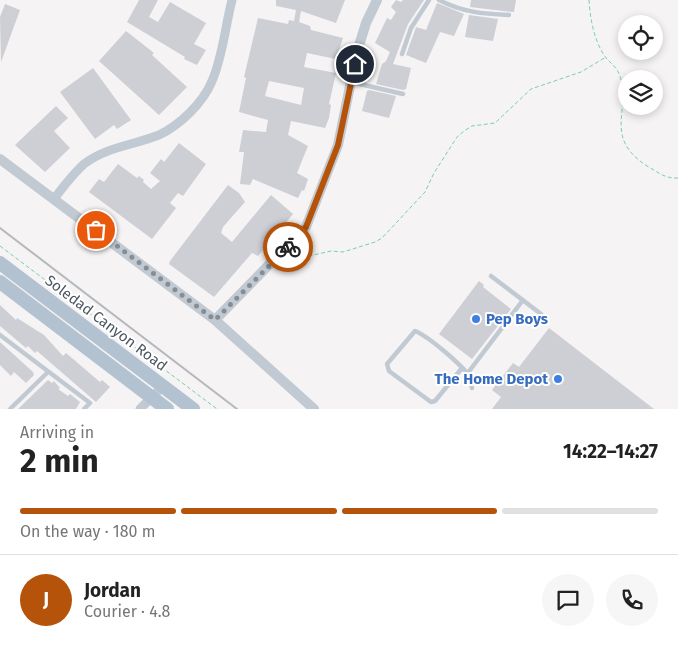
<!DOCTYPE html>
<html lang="en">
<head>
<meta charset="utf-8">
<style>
	body { margin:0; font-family:"Fira Sans",sans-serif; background:#f6f6f6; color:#222; height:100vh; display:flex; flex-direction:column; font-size:19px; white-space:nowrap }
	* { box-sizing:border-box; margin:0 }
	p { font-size:16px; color:#767676 }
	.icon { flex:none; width:28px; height:28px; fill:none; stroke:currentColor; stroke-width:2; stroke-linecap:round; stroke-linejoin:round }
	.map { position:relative; height:409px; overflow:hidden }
	.details { display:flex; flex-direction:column; background:#fff; flex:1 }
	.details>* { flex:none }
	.tools { position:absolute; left:618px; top:15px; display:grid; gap:10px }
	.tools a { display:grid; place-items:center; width:45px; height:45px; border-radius:50%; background:#fff; box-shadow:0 2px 8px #0003; font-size:25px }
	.pin { position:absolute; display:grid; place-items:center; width:42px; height:42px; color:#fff; margin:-21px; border:2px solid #fff; border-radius:50%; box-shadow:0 1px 5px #0007 }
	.courier { position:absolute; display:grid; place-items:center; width:50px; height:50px; margin:-25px; border:4px solid #b45309; border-radius:50%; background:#fff; color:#222; box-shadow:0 1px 6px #0007 }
	.summary em { font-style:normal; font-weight:700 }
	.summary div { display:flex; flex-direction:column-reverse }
	.summary { display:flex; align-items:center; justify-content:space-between; height:85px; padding:0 20px }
	h1 { font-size:32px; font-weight:700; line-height:38px }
	.bar { display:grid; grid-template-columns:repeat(4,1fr); gap:8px 5px; align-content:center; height:60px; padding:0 20px }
	.bar i { height:6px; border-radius:4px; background:#e0e0e0 }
	.bar .selected { background:#b45309 }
	.bar p { grid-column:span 4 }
	.line { display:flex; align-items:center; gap:12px; padding:0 20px; border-top:1px solid #e0e0e0 }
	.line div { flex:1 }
	.round { display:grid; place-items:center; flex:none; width:52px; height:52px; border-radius:26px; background:#f6f6f6 }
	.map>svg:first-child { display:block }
</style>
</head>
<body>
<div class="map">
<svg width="678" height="409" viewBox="0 0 678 409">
	<rect width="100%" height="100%" fill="#f5f3f3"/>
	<path fill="#cdcfd5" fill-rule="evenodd" d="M139 0H158L149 17 158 22 170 2 206 23 194 44 206 50 197 65 184 59 185 57 127 22Z
		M276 0H345L336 23 301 11 299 22 310 26 311 30 343 38 336 59 307 53 304 67 336 73 329 104 331 105 329 118 325 128 291 121 288 135 308 146 297 173 308 179 304 191 302 190 298 198 253 179 250 185 240 184 244 152H239L243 130 266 132 268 120 239 112 246 78 244 77 258 18 288 24 289 20 294 21 296 10 276 6ZM269 81 304 88 301 105 265 96Z
		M396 0 401 2 403 0H424L408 24 393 64 411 68 406 89 403 90 376 84 382 64 386 61 390 52 375 43 387 18 391 20 396 12 391 7Z
		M471 0H516L514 12H512L470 7Z
		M437 3 464 14 454 36 440 32 426 63 406 55 415 30 416 27 426 30Z
		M5 4 20 10 1 62 0 17Z
		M469 15 498 19 493 41 465 37Z
		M126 31 154 53 152 55 187 87 159 115 99 61Z
		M93 68 131 120 117 129 114 125 95 139 60 92Z
		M369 90 396 96 389 118 362 111 367 91Z
		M56 106 68 118 54 131 70 148 45 172 15 145Z
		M179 143 206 164 183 196 178 193 170 203 176 208 152 239 89 192 99 179 104 182 118 164 137 178 139 176 144 180 143 182 151 189 160 181 150 173 161 159 164 162Z
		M228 185 239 193 245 202 223 227 221 233 232 242 271 195 293 214 258 256 252 253 214 297 169 264 170 261Z
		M479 281 484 285 483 287 511 309 472 359 439 334Z
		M0 305 16 320 17 318 44 335 63 356 66 353 100 382 102 380 110 387 96 402 37 351 35 353 28 346 26 348 0 326Z
		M549 328 654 409H492L501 397 492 390 513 363 519 367Z
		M0 342 33 372 34 375 26 383 14 372 11 376 0 365Z
		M48 380 52 383 54 381 60 388 58 389 68 396 70 394 80 402 76 409H18Z"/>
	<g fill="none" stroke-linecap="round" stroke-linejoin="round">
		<path stroke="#7ad0a6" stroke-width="1" stroke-dasharray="4 2.5" stroke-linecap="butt" d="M589 0C590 18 594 40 604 55 609 63 617 66 620 76 631 112 603 137 647 166 658 172 665 179 678 178
			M0 246 217 409
			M290 256 296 259 331 251 343 252 375 242 382 238 425 192 434 173 457 137 464 131 472 126 495 123 531 89 581 72 606 57"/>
		<path stroke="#c1cad2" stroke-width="4.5" d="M439 0C462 12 483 14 509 15
			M402 54 411 28 429 0
			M351 82 403 94
			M491 276 541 314
			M0 335 90 403 84 409
			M462 368 435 401 431 402 389 371 387 364 415 331C428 336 458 362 467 373 469 377 471 383 472 388
			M467 374 523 300
			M10 409 48 372"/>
		<path stroke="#c1cad2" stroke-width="9" d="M54 199C63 187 73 174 84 164 106 147 134 145 159 135 180 125 203 103 212 81 223 56 225 27 232 0
			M140 409 163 386"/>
		<path stroke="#c1cad2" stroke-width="10" d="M0 159 215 320 314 409
			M215 320 306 227 338 145 357 52 366 23 377 0"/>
		<path stroke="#b3c2d1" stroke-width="14" d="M0 263 193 409
			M0 282 167 409"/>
		<path stroke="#b5b8bd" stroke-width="2" d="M0 228 237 409"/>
	</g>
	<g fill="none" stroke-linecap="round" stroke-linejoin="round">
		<path stroke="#868d94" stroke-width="5" stroke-dasharray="0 9" d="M96 230 215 320 288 247"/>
		<path stroke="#b45309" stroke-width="6" d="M288 247 306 227 338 145 355 64"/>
	</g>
	<g fill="#3f7fe0" stroke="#fff" stroke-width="2">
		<circle cx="476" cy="319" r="5"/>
		<circle cx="558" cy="379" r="5"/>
	</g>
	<g text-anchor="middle" stroke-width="4" stroke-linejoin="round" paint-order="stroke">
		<g font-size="15" font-weight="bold" fill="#366cbe" stroke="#fff" text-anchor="start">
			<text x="486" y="324">Pep Boys</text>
			<text x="548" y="384" text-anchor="end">The Home Depot</text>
		</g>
		<g font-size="15" fill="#4a5661" stroke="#fff">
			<text transform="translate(106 323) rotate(37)" y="5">Soledad Canyon Road</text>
		</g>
	</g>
</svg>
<div class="tools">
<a><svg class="icon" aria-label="locate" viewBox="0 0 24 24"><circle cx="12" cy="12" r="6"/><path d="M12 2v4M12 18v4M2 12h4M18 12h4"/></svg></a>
<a><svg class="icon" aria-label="layers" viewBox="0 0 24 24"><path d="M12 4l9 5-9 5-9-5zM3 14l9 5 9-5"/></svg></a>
</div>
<div class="pin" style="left:96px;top:230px;background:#ea580c"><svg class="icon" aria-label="bag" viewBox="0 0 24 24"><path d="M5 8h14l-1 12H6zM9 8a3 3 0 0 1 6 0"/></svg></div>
<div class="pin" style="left:355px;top:64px;background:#1f2937"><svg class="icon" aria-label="home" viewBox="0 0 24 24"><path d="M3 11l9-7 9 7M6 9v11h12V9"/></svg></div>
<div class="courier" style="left:288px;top:247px"><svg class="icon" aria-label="bike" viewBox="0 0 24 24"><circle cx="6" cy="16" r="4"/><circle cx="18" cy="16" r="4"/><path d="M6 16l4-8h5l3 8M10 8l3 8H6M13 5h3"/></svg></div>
</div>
<section class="details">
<div class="summary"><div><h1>2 min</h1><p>Arriving in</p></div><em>14:22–14:27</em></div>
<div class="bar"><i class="selected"></i><i class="selected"></i><i class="selected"></i><i></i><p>On the way · 180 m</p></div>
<div class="line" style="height:90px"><b class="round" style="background:#b45309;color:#fff">J</b><div><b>Jordan</b><p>Courier · 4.8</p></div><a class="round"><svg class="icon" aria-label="chat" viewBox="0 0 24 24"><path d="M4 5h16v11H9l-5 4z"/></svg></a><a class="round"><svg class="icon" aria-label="phone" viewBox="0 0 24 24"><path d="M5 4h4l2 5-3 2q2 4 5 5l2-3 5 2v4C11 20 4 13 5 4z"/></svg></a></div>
</section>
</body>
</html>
